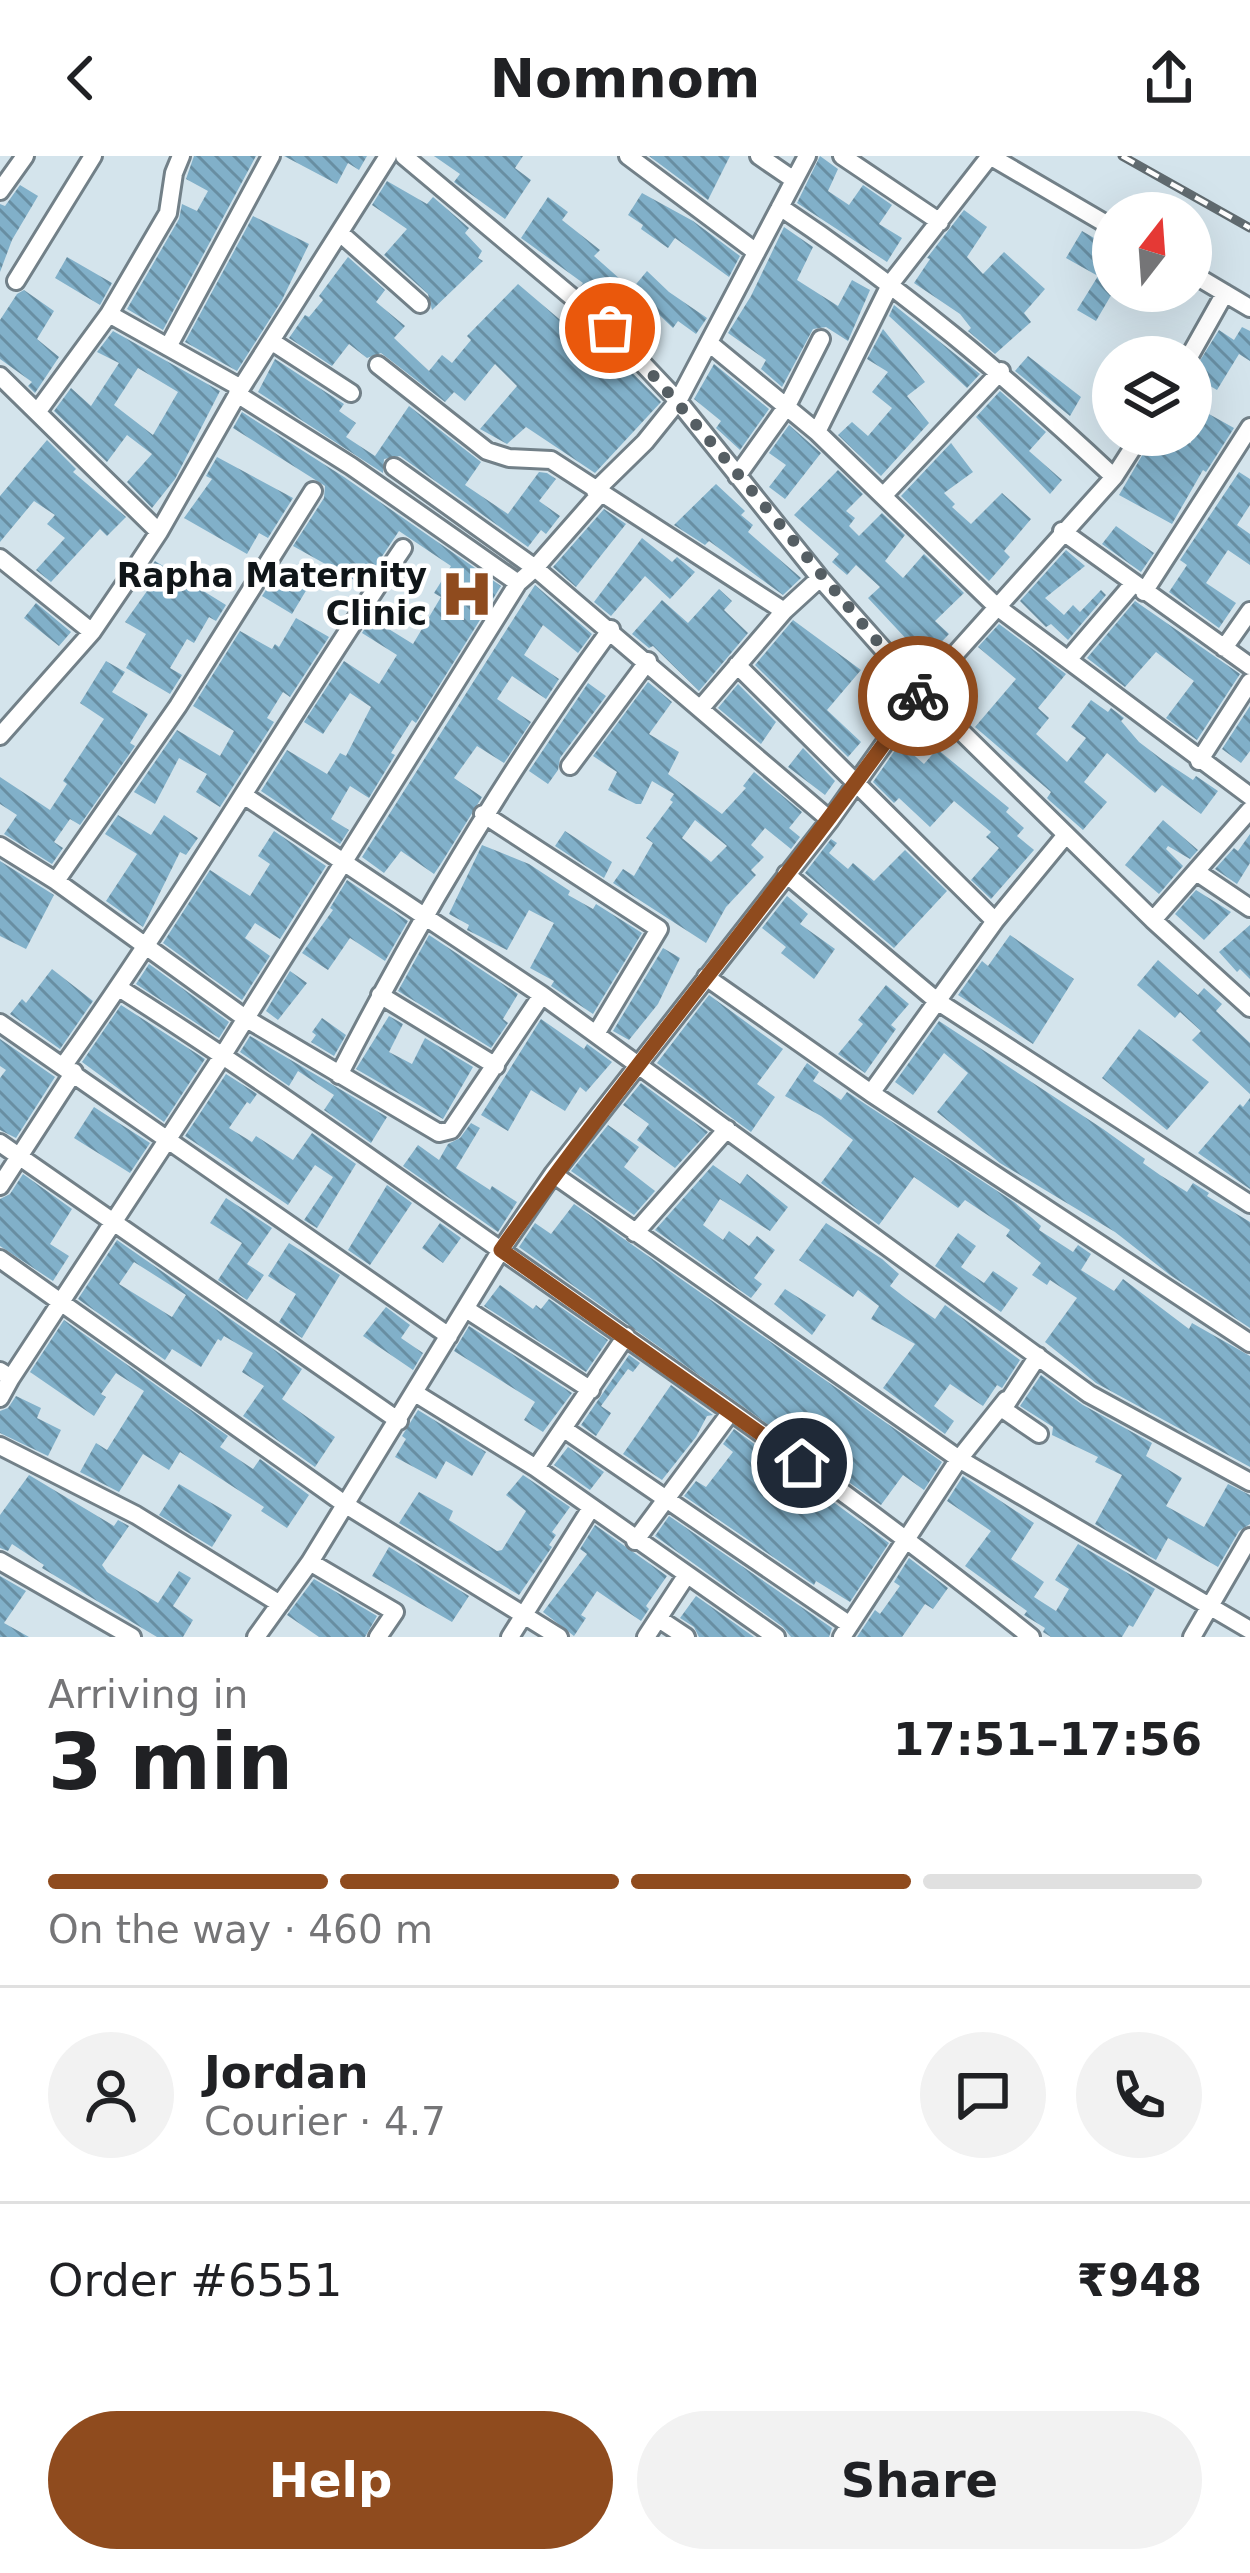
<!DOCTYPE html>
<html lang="en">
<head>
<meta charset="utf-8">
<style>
	body { margin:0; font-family:"DejaVu Sans",sans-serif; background:#f2f2f2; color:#202124; height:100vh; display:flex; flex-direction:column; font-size:45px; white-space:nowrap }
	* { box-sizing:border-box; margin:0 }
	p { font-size:39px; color:#757577 }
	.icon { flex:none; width:66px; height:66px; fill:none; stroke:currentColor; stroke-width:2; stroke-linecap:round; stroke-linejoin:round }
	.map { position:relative; height:1481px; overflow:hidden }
	.details { display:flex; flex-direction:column; background:#fff; flex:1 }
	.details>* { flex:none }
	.needle { width:78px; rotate:17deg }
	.fabs { position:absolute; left:1092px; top:36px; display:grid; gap:24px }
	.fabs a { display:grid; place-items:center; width:120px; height:120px; border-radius:50%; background:#fff; box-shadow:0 12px 48px #0002; font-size:60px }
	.pin { position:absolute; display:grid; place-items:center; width:102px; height:102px; color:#fff; margin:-51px; border:6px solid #fff; border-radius:50%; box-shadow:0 3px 12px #0007 }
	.courier { position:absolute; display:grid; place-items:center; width:120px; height:120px; margin:-60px; border:9px solid #8f4b1e; border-radius:50%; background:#fff; color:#222; box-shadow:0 3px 15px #0007 }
	.summary em { font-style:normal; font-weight:800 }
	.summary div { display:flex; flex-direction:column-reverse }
	.summary { display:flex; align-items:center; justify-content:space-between; height:204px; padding:0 48px }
	h1 { font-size:78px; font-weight:800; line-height:90px }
	.bar { display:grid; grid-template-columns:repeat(4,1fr); gap:18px 12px; align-content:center; height:144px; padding:0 48px }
	.bar i { height:15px; border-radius:9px; background:#e0e0e0 }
	.bar .active { background:#8f4b1e }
	.bar p { grid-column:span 4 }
	.line { display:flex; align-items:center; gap:30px; padding:0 48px; border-top:3px solid #e0e0e0 }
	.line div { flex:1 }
	.round { display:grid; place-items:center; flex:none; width:126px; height:126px; border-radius:63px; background:#f2f2f2 }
	.action { display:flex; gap:24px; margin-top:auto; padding:24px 48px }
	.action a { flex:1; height:138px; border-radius:72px; background:#8f4b1e; color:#fff; font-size:48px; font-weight:800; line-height:138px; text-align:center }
	.action a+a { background:#f2f2f2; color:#202124 }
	header { display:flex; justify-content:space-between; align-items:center; height:156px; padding:0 48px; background:#fff; font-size:54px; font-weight:800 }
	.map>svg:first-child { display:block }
</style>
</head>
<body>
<header><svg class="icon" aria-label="back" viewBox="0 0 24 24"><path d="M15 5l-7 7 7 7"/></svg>Nomnom<svg class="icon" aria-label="share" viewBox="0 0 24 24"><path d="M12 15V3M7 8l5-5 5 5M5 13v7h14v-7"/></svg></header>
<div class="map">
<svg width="1250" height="1481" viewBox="0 0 1250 1481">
	<defs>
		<pattern id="building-back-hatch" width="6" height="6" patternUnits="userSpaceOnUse" patternTransform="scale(3)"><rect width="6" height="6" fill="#81b0c9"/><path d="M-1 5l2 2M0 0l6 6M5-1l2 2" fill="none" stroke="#688ea2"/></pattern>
	</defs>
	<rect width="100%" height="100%" fill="#d4e4ec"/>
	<path fill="url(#building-back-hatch)" fill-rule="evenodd" d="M194 0H256L163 174 127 153 179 63 182 48 197 55 208 35 186 23Z
		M284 0H367L359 14 348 7 337 28Z
		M434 0H523L515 12 531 24 505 63 454 26 460 18Z
		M649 0H730L708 44Z
		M820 0 838 13 828 35 849 49 863 29 892 49 879 68 902 82 887 106 797 47Z
		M387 25 427 48 433 41 469 72 465 77 482 95 478 102 483 105 432 154 428 138 384 99 407 73 372 49Z
		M20 29 38 40 12 84 0 116V48L5 50Z
		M642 37 693 65 740 100 729 121 675 82 668 92 641 73 643 69 628 59Z
		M548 41 568 56 562 64 600 94 594 100 629 131 608 155 580 131 583 127 521 82Z
		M964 54 987 71 967 101 983 118 1004 96 1045 133 1024 157 1031 166 995 198 968 175 971 172 960 158 914 127 930 103 927 102Z
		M253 60 309 88 282 144 237 215 185 186Z
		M784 71 813 91 797 124 838 150 852 124 870 134 848 185 826 171 813 173 782 231 761 213 766 204 728 177 751 140Z
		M1082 75 1113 93V136L1096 165 1077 154 1098 120 1066 102Z
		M67 101 112 127 100 149 55 122Z
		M348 101 385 134 376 146 405 170 394 182 429 215 442 199 452 207 471 184 467 180 518 128 578 179 587 171 661 246 595 317 526 271 507 288 480 273 517 230 495 208 465 245 454 236 445 246 381 197 367 202 349 188 332 210 289 182 305 159 309 161 323 144 319 140Z
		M647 115 669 136 707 162 696 178 678 165 673 172 632 133Z
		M24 134 54 155 37 183 59 201 35 237 28 230 32 226 0 203V164L17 138Z
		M894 149 980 218 967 232 889 160Z
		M1242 171 1250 175V205L1239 198 1217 234 1191 219 1219 174 1234 184Z
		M883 173 925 226 907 240 929 267 881 320 838 279 852 266 868 280 892 252 872 236 888 216 867 203Z
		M113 175 220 235 175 323 152 352 127 326 152 298 127 279 107 306 54 255 71 232 91 250 119 207 97 196ZM138 212 178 236 153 279 114 249Z
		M1028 200 1081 241 1070 260 1015 215Z
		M275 203 344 248 339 255 356 267 346 281 375 300 409 250 481 306 465 329 508 358 539 316 547 317 556 323 539 345 560 360 546 378 541 374 528 391 400 300 384 303 383 317 258 236Z
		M714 208 769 253 740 294 716 272 721 265 694 243Z
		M1000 235 1046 276 1029 295 1062 324 1050 338 976 261Z
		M1191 248 1234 272 1206 316 1203 314 1172 368 1119 339 1154 279H1174L1191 287Z
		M242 256 344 321 501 430 416 567 412 564 391 597 395 599 369 642 350 630 331 663 349 674 340 688 261 635 287 594 327 618 340 597 346 600 371 551 350 537 323 578 304 566 344 505 379 528 397 499 362 477 371 462 413 488 441 441 434 437 451 410 399 375 363 429 293 390 324 342 325 330 233 272Z
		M789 269 821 297 785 343 769 331 786 309 769 297Z
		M47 284 76 313 73 316 126 361 107 380 100 373 51 426 36 414 65 382 47 368 55 359 34 345 0 386V340Z
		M951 287 973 316 944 337 955 348 952 351 971 368 1002 337 1031 363 1004 395 1010 401 989 425 901 340Z
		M217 301 293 342 268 382 259 377 247 398 184 362 212 323 206 320Z
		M838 314 863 338 846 355 855 362 849 370 859 380 882 357 905 379 885 405 903 422 924 398 964 437 935 465 949 478 925 503 868 442 880 431 856 409 847 419 832 406 839 398 794 359Z
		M1239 316 1250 323V349L1237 369 1250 378V409L1228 394 1206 427 1236 447 1219 472 1169 436 1187 409 1180 404Z
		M716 328 745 355 741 359 753 369 748 376 801 422 783 439 709 385 705 389 674 369Z
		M604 353 626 368 576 431 553 411Z
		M1116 370 1154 397 1141 416 1102 388Z
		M642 382 672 406 677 401 695 416 670 443 645 420 611 460 594 446Z
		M1066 394 1085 410 1045 442 1064 459 1073 449 1080 456 1101 434 1106 439 1068 484 1051 468 1046 471 1020 445Z
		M155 405 226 449 216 465 209 461 194 487 187 483 170 512 182 519 170 538 126 512 146 478 125 466 152 428 144 422Z
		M281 411 310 428 292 458 262 440Z
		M535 429 592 478 578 497 543 469 524 499 559 523 546 543 512 520 497 543 531 566 504 607 477 590 454 622 482 641 442 706 434 718 401 695 384 717 362 701Z
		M719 433 732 445 724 454 748 477 699 535 653 490 649 492 632 478 662 444 688 467Z
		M1135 445 1240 518 1197 584 1166 562 1194 525 1156 496 1125 531 1087 502Z
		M36 447 71 476 59 490 24 462Z
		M296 462 329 481 290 541 283 536 267 562 274 566 220 651 196 636 207 618 179 602 155 648 134 636 177 574 220 600 234 575 193 550 240 475 272 493 275 488 279 491Z
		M793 464 861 514 827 554 861 586 848 601 755 509Z
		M999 468 1066 518 1038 552 1049 562 1036 578 1067 606 1086 582 1071 571 1091 544 1108 556 1111 552 1124 562 1121 565 1139 586 1164 605 1193 624 1196 620 1218 635 1201 658 1162 629 1155 637 1107 597 1084 626 1107 646 1083 674 1050 645 1047 642 1051 636 975 571 1016 523 978 491Z
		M106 505 125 516 112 536 148 558 130 587 135 590 80 669 70 663 54 686 63 692 52 708 4 678 17 659 0 648V621L50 654 67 628 63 625 104 563 80 547Z
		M648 526 672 546 649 578 679 596 668 618 722 658 746 632 743 630 754 616 802 656 789 672 800 681 791 693 765 672 751 689 764 701 751 714 756 719 726 751 706 787 613 727 623 713 634 720 653 687 646 682 673 646 670 644 674 638 652 625 641 648H636L608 634 617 616 593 600ZM695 664 727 690 711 706 682 682Z
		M588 527 606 540 560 602 558 614 548 628 529 615Z
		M738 528 776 566 761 588 718 552Z
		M1250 550V595L1241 607 1222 593Z
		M900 587 924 608 937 593 1009 652 1006 656 1024 672 1017 680 1034 694 991 743 971 724 999 692 986 681 991 676 954 645 930 671 899 642 894 647 873 626Z
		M803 592 835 625 825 639 788 611Z
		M118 659 151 679 164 659 198 682 186 699 180 696 143 771 106 745 137 698 105 678Z
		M1163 664 1198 694 1190 703 1168 690 1166 693 1183 710 1159 738 1125 709Z
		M274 675 326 710 280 783 255 767 245 782 270 800 242 844 163 787 210 714 250 740 270 708 258 700Z
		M565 675 612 706 604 722 555 690Z
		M1250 678V707L1237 728 1215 713 1234 692 1238 695Z
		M831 683 837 687 829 697 848 713 853 707 874 725 905 694 947 735 894 792 805 717Z
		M482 689 529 708 570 735 568 739 593 753 596 748 642 777 593 858 551 830 554 825 530 812 554 767 529 754 507 794 467 774 469 769 449 758Z
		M0 705 54 739 26 793 0 780Z
		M347 724 408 765 385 805 350 782 328 814 302 797 333 754 330 752Z
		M1196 734 1231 756 1204 784 1175 758Z
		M787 740 808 758 800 768 835 793 814 823 781 797 786 791 762 772Z
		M1250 769V823L1240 813 1237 816 1219 796Z
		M429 779 518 838 503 863 508 867 491 892 398 835Z
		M1010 779 1074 823 1033 888 958 839 982 805 988 810Z
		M663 792 680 802 658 848 629 884 613 875Z
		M1158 804 1198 839 1204 832 1222 848 1216 855 1250 887V938L1192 884 1201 875 1180 856 1175 862 1137 829Z
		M149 808 229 866 219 882 136 828Z
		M52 813 93 845 60 893 10 858 22 843 26 847Z
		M290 815 307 827 278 864 266 855Z
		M886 829 909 848 891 869 896 873 865 917 838 898 863 868 858 864Z
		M709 839 783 893 757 928 775 941 751 976 657 907Z
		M121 849 205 903 164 966 82 906Z
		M389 860 403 868 389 896 412 908 425 882 473 911 443 963 356 913Z
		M322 862 346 879 334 900 311 886 316 879 312 876Z
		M541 863 584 893 587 888 612 906 586 936 580 931 565 955 531 934 508 975 481 959Z
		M939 865 1103 973 1145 1003 1143 1007 1160 1019 1187 1036 1193 1027 1209 1037 1207 1040 1250 1066V1172L1170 1119 1115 1076 1000 1007 937 956 968 917 944 897 913 939 895 926Z
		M1139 873 1209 926 1167 974 1102 922Z
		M250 880 387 961 371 987 324 954 334 939 298 915 289 930 240 896Z
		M0 883 55 921 16 982 0 974V922L6 914 0 910Z
		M807 907 819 916 813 925 841 944 847 936 1014 1046 1041 1070 1039 1074 1073 1096 1078 1089 1091 1098 1081 1114 1114 1135 1123 1123 1189 1173 1192 1167 1250 1200V1311L1096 1227 1045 1186 1077 1142 1050 1124 1047 1129 1032 1119 1041 1107 1006 1080 1010 1074 965 1044 958 1052 914 1021 879 1069 821 1027 853 984 821 960 785 940Z
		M226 918 257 938 250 948 247 946 229 972 252 986 256 980 293 1004 312 977 356 1008 317 1072 304 1064 333 1021 315 1009 288 1049 185 980Z
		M641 927 708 976 675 1012 637 984 649 968 623 949Z
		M1250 942V1033L1198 997 1240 948 1243 951Z
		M94 951 150 987 130 1017 74 982Z
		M471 967 480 972 456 1012 490 1034 492 1030 517 1046 498 1076 403 1010 418 989 439 1004 448 988 460 982Z
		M608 969 639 991 624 1011 655 1035 634 1059 571 1015Z
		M713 1009 740 1028 747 1018 788 1051 770 1075 720 1043 703 1069 723 1084 729 1075 749 1090 757 1080 775 1094 754 1122 762 1128 751 1142 655 1074Z
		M23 1018 72 1053 50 1088 69 1100 53 1125 0 1090V1043L10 1038Z
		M387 1029 412 1047 370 1109 348 1094Z
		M226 1042 272 1072 247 1108 264 1119 247 1144 218 1124 242 1087 210 1067Z
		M574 1048 942 1306 924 1334 903 1319 881 1349 519 1091 535 1067 551 1078Z
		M440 1067 461 1082 443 1107 422 1092Z
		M826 1067 882 1103 899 1118 890 1130 912 1147 935 1163 945 1149 1020 1204 1002 1232 997 1229 983 1250 950 1228 934 1250 954 1265 945 1278 883 1232 915 1188 871 1163 879 1150 858 1134 853 1141 799 1104Z
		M958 1077 976 1090 961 1111 984 1127 993 1115 1018 1132 1001 1156 935 1110Z
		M117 1084 302 1213 282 1243 335 1281 315 1311 243 1260 264 1230 242 1216 253 1197 224 1180 221 1185 218 1183 201 1211 172 1193 165 1204 78 1143ZM134 1106 186 1139 172 1161 119 1128Z
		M289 1087 340 1119 302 1182 279 1166 296 1138 268 1120Z
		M500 1129 533 1153 536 1149 541 1153 549 1143 608 1184 586 1216 484 1150Z
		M785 1133 826 1159 812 1179 774 1148Z
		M386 1151 410 1169 401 1182 423 1197 413 1214 363 1180Z
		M64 1164 228 1280 220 1291 253 1313 260 1303 309 1339 287 1372 261 1355 264 1351 180 1296 169 1314 143 1298 119 1336 80 1316 96 1287 107 1294 144 1235 116 1217 101 1238 106 1241 94 1260 30 1216Z
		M469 1170 572 1237 543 1276 524 1264 535 1246 532 1244 454 1195Z
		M629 1199 640 1207 633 1216 628 1213 601 1250 611 1257 596 1280 581 1269Z
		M1041 1219 1083 1249 1152 1287 1146 1300 1182 1322 1166 1350 1204 1371 1228 1328 1250 1339V1368L1239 1375 1218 1411 1168 1382 1156 1404 1095 1368 1122 1319 1095 1306 1098 1301 1052 1279 1053 1271 1020 1250Z
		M671 1229 713 1259 707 1260 696 1281 662 1324 623 1298Z
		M16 1240 41 1252 37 1262 61 1274 48 1300 0 1277V1255L8 1252Z
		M418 1254 486 1296 472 1320 446 1305 436 1323 395 1301 406 1283 402 1280Z
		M734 1273 889 1387 850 1446 816 1425 814 1429 684 1340 696 1325 706 1331 733 1296 723 1288Z
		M568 1291 604 1316 590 1334 554 1309Z
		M29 1319 114 1370 118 1364 129 1370 102 1409 107 1416 158 1447 179 1415 191 1422 173 1450 193 1464 183 1481H157L42 1412 44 1409 12 1388 8 1395 0 1392V1359Z
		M523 1319 570 1351 552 1376 556 1379 549 1389 552 1391 519 1439 399 1367 419 1336 453 1355 449 1364 497 1395 502 1394 526 1355 506 1339Z
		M963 1320 1034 1367 1011 1403 1044 1426 1034 1441 1056 1455 1069 1433 1055 1424 1078 1388 1155 1433 1133 1471 1129 1469 1122 1481H1051L1043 1476 1045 1472 1024 1459 1027 1455 965 1410 991 1375 947 1345Z
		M179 1328 232 1359 212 1391 159 1359Z
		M669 1360 832 1472 829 1481H791L783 1471 655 1380Z
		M595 1369 667 1420 646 1450 649 1453 641 1465 597 1435 581 1459 586 1462 574 1480 543 1456 587 1398 580 1393Z
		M389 1391 469 1440 452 1466 372 1420Z
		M909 1402 948 1432 933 1453 925 1448 902 1481H857L875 1454 880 1458 900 1430 894 1426Z
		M0 1420 26 1435 4 1467 29 1481H0Z
		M314 1423 377 1460 365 1481H319L287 1459Z
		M696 1440 754 1481H699L694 1471 680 1462Z"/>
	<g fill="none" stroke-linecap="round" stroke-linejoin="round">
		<g stroke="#728088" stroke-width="22">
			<path id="minor" d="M404 0 609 172 678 245 820 422 921 536 1153 764 1250 852
				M628 0 756 96
				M759 0 794 24
				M842 0 940 66
				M990 0 1113 72
				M0 35 25 0
				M780 51C903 133 1006 220 1114 321
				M340 77 420 148
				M1191 117 1250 152
				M16 125 93 0
				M109 158 241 232
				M271 185 351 237
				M709 187 817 276 996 450 1250 640
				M168 191 271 0
				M1189 201 1225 137
				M378 209 487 295 509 302 551 304 784 455
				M0 220 159 376
				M237 238 351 310 518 427
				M38 255 109 158 168 57 174 17 181 0
				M817 276 891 127 990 0
				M394 311 535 412 830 664
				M737 320 787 250 821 183
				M595 335 645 286 678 245 807 0
				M883 340 1001 215
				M1062 375 1250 510
				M0 402 92 476
				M1144 436 1250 271
				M1224 492 1250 455
				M1068 504 1133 428
				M737 509 995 765
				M700 553 784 455 820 422
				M0 580 92 476 124 429 159 376 241 232 388 0
				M1199 605 1250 526
				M570 610 648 505
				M245 640 542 839 1089 1238 1250 1326
				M483 658 659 773 596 878
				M0 690 56 725 245 862 439 977 451 974 542 839
				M1198 717 1250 752
				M786 718 937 845 1250 1048
				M56 725 178 550 313 335
				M1153 764 1250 654
				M706 821 871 937 1250 1187
				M119 832C250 915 375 1006 502 1095 681 1220 861 1344 1031 1481
				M380 839 496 910
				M0 867 449 1180
				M64 909C184 741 287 563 403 392
				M339 919C419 763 507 615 611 473
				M871 937 995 765 1065 680
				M0 987 399 1265
				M553 1018 959 1303 1250 1474
				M0 1030 74 916
				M635 1077 727 973
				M0 1103 346 1349 559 1481
				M466 1153 591 1234
				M1038 1200 1005 1250 1007 1256 1039 1278
				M0 1215 11 1222 223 899 518 427 535 412 600 338
				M415 1237 536 1312 776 1481
				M0 1242 11 1222
				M564 1273 850 1469
				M0 1290 136 1359 280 1448
				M536 1312 626 1180
				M635 1385 730 1257
				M0 1405 132 1481
				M310 1406 395 1456 378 1481
				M659 1463 686 1481
				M256 1481 310 1406 501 1094 553 1018 830 664 921 536 1114 321 1141 279
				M510 1481 591 1352
				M646 1481 686 1420
				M842 1481 959 1303 1006 1244
				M1192 1481 1250 1381"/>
		</g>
		<use href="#minor" stroke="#fff" stroke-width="16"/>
		<g stroke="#616b70" stroke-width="9">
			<path id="rail" d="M1122 0 1250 72"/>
		</g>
		<use href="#rail" stroke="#fff" stroke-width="4.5" stroke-dasharray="14" stroke-linecap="butt"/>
	</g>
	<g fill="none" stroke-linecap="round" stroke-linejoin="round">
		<path stroke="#555e63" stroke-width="12" stroke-dasharray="0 21.6" d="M610 172C719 289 816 416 921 536L918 540"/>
		<path stroke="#8f4b1e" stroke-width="15" d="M802 1307 501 1094C634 905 785 730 918 540"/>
	</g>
	<defs>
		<g id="hospital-bare" transform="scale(4.14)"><path d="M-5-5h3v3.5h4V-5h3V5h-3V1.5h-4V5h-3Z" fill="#8f4b1e" stroke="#fff" stroke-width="2.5" paint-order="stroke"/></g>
	</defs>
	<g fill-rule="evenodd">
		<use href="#hospital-bare" x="467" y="438"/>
	</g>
	<g text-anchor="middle" stroke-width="9" stroke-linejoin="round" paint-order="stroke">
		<g font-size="33" font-weight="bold" fill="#101619" stroke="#fff" text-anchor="end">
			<text x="427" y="431">Rapha Maternity<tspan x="427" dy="38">Clinic</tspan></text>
		</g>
	</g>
</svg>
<div class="fabs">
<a><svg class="needle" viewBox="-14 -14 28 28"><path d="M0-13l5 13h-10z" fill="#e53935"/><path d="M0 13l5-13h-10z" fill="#757577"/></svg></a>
<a><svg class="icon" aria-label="layers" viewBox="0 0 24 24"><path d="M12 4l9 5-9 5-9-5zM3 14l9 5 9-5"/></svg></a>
</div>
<div class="pin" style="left:610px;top:172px;background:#ea580c"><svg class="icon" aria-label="bag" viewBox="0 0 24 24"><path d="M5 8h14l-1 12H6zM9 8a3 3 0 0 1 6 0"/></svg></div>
<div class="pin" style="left:802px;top:1307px;background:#1f2937"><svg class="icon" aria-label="home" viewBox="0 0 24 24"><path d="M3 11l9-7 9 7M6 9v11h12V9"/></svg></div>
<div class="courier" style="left:918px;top:540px"><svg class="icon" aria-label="bike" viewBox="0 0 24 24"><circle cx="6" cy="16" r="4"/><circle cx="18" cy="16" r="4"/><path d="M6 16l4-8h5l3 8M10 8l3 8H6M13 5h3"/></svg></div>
</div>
<section class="details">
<div class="summary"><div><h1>3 min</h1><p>Arriving in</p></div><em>17:51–17:56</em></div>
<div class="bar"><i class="active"></i><i class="active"></i><i class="active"></i><i></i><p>On the way · 460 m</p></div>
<div class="line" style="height:216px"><a class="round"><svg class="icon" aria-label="person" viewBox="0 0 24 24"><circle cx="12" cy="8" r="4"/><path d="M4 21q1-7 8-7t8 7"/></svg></a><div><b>Jordan</b><p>Courier · 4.7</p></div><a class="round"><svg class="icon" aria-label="chat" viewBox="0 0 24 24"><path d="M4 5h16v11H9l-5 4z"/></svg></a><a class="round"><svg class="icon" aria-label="phone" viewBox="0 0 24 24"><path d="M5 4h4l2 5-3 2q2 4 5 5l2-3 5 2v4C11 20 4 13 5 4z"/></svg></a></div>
<div class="line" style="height:156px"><div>Order #6551</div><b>₹948</b></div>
<div class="action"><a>Help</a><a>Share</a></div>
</section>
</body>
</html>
